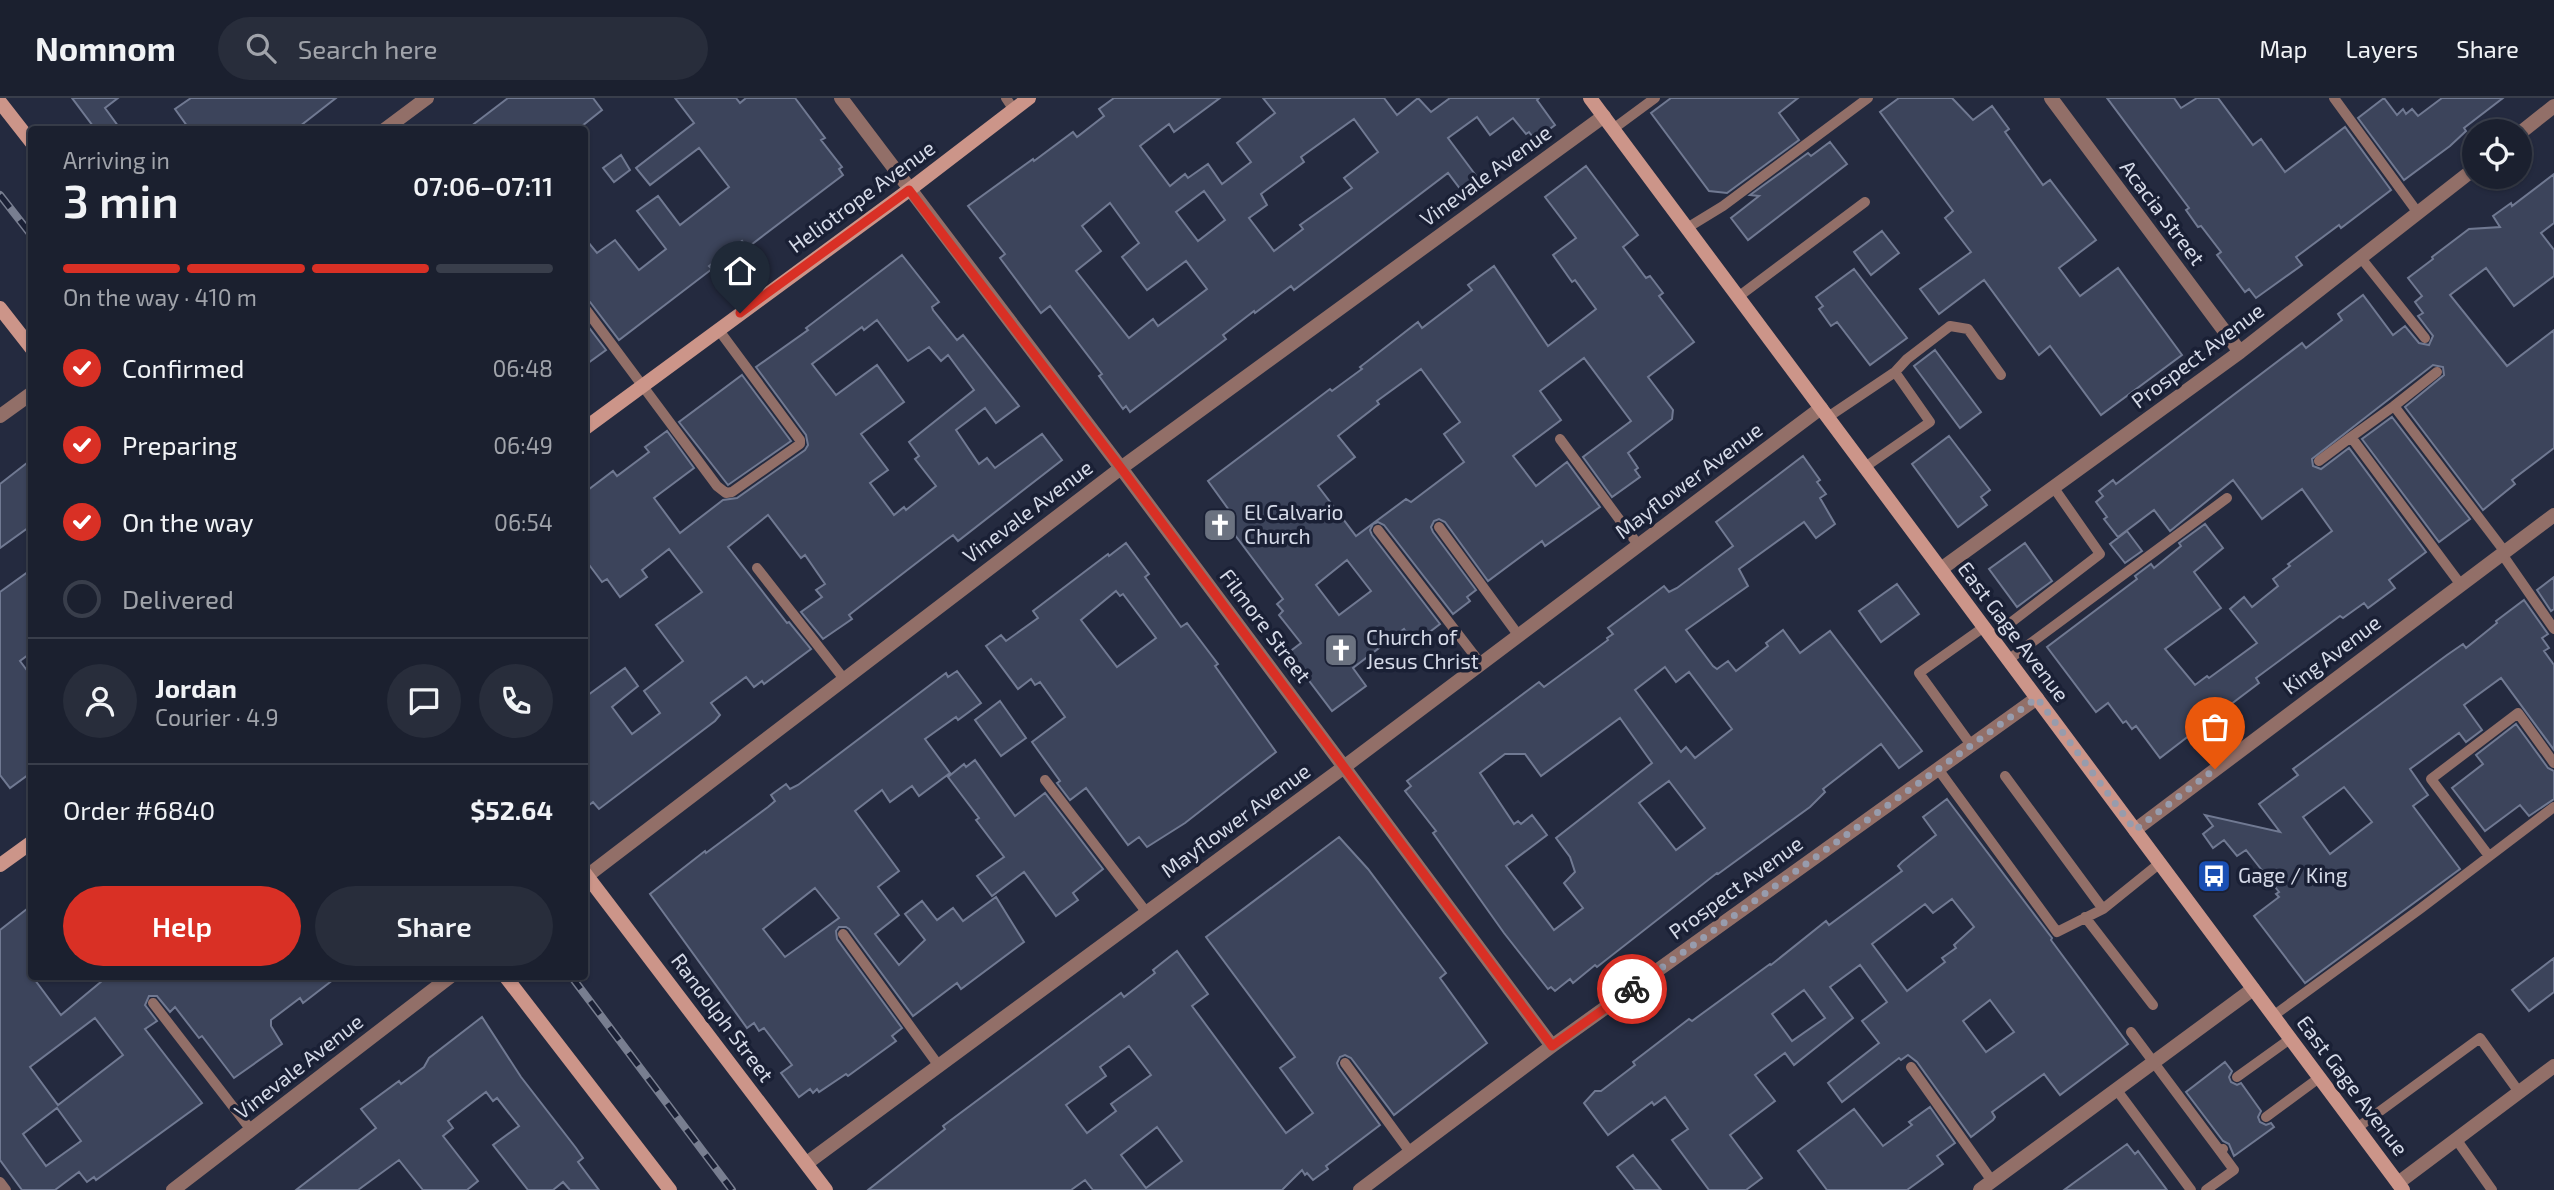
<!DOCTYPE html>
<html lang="en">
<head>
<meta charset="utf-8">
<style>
	body { margin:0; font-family:"Exo 2",sans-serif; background:#282d3b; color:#f1f3f6; height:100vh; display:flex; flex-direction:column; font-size:26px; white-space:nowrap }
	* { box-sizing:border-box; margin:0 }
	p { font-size:23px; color:#a0a3aa }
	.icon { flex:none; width:38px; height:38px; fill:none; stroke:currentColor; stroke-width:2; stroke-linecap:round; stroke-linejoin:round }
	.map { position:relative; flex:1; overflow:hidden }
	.sheet { position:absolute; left:28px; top:28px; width:560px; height:854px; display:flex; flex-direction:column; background:#1b202f; border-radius:7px; box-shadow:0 2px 5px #0004,0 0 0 2px #393e4b }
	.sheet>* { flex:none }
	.controls { position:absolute; left:2462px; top:21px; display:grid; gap:14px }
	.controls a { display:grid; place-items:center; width:70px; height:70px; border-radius:50%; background:#1b202f; box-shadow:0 2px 5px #0004,0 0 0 2px #393e4b; font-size:35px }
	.pin { position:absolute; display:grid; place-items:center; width:60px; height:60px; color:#fff; margin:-72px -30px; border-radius:50% 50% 50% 0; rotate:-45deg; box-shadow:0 0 7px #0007 }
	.pin .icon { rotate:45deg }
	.courier { position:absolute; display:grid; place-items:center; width:70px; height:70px; margin:-35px; border:5px solid #d93025; border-radius:50%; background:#fff; color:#222; box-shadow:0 2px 9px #0007 }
	.overview em { font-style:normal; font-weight:600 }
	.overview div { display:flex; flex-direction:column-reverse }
	.overview { display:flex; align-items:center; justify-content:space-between; height:119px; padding:0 35px }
	h1 { font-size:46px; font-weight:600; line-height:52px }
	.bar { display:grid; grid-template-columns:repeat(4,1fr); gap:10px 7px; align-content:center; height:84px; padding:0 35px }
	.bar i { height:9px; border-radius:5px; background:#393e4b }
	.bar .current { background:#d93025 }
	.bar p { grid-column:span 4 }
	.line { display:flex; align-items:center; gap:18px; padding:0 35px; border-top:2px solid #393e4b }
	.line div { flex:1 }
	.round { display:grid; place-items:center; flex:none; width:74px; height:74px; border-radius:37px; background:#282d3b }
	ol { padding:0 35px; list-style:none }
	li { display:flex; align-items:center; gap:21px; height:77px }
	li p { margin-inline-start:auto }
	li .icon { padding:7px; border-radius:50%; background:#d93025; color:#fff; stroke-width:4 }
	li:last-child { color:#a0a3aa }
	li i { width:38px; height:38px; border:4px solid #393e4b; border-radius:50% }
	.primary-button { display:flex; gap:14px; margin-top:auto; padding:14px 35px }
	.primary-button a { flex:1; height:80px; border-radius:42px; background:#d93025; color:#fff; font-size:28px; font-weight:600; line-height:80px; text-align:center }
	.primary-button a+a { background:#282d3b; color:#f1f3f6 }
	header { display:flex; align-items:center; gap:42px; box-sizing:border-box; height:98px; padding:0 35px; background:#1b202f; border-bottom:2px solid #393e4b }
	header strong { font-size:33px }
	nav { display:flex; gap:38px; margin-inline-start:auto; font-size:24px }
	.search { width:490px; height:63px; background:#282d3b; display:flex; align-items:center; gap:18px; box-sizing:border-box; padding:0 24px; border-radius:38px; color:#a0a3aa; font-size:26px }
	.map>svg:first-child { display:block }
</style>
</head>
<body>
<header>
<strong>Nomnom</strong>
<div class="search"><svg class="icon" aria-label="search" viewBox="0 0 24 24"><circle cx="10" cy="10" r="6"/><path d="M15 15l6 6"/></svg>Search here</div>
<nav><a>Map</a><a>Layers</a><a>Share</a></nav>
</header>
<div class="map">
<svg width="2554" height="1092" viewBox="0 0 2554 1092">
	<rect width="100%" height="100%" fill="#242a3f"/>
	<path fill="#3c445b" stroke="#707992" stroke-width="2" fill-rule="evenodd" d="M72 0H118L105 10 121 32H96Z
		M191 0H336L295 32H190L175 11Z
		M508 0H593L602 12 577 32H466Z
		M675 0H736L740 5 746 0H795L825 40 821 42 842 69 839 71 843 77 747 150 742 143 709 168 712 171 619 242 590 204 584 201V139L597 155 615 142 639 172 666 151 637 113 658 98 680 127 729 89 699 50 650 87 636 70 694 25Z
		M1114 0H1220L1174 34 1169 26 1140 48 1170 88 1185 76 1188 80 1208 66 1222 86 1251 64 1237 45 1275 15 1263 0H1384L1397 17 1418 0 1431 14 1450 0H1539L1537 2 1555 27 1535 42 1529 34 1526 36 1513 20 1490 37 1477 19 1448 40 1477 79 1461 92 1448 75 1294 192 1291 188 1255 215 1254 213 1223 237 1226 241 1130 314 1126 308 1123 311 1099 278 1102 276 1050 208 1041 215 1000 160 1005 156 968 108 1033 61 1034 63 1073 34 1077 39 1104 18 1099 11ZM1354 21 1378 54 1344 80 1352 90 1300 127 1303 131 1274 153 1249 120 1267 107 1261 96 1304 64 1301 59ZM1204 93 1225 122 1198 143 1176 114ZM1110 105 1139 145 1122 159 1147 192 1186 163 1207 191 1158 228 1153 221 1129 240 1076 173 1101 153 1082 128Z
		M1671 0H1798L1779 15 1799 42 1727 95 1709 93 1651 15Z
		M1899 0H1952L1973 22 1992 8 2009 31 2005 34 2043 87 2050 82 2096 142 2059 170 2080 198 2118 170 2182 257 2101 317 2050 248 2039 257 1984 182 1939 216 1920 191 1971 154 1945 120 1953 113 1880 14Z
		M2107 0H2174L2181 10 2197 0H2218L2253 47 2261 41 2285 74 2345 29 2391 92 2341 130 2339 127 2296 159 2302 167 2256 200 2249 191 2245 194 2217 157 2221 154 2201 128 2198 129 2186 112 2189 110 2183 102Z
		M2384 0 2397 17 2403 11 2406 16 2412 11 2418 18 2442 0H2503L2464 30 2466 33 2450 48 2404 82 2358 20Z
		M1830 44 1847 66 1748 142 1731 120 1759 98 1750 97 1808 55 1811 58Z
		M621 57 630 72 614 84 603 70Z
		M1586 68 1638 137 1623 149 1646 180 1650 178 1663 195 1659 198 1694 244 1648 279 1673 312 1672 321 1628 355 1638 370 1635 372 1640 379 1612 399 1583 359 1631 323 1584 260 1540 293 1561 322 1513 358 1536 388 1567 364 1600 409 1545 448 1542 443 1488 483 1445 424 1439 421 1434 423 1431 429 1433 434 1476 492 1467 499 1470 503 1453 516 1384 427 1378 424 1373 426 1370 432 1372 437 1440 526 1414 546 1404 531 1353 570 1366 588 1332 613 1288 555 1301 545 1279 517 1283 513 1277 506 1283 501 1226 425 1234 419 1208 383 1330 291 1332 293 1362 271 1360 269 1418 224 1422 230 1472 192 1468 187 1494 168 1548 248 1596 211 1575 182 1572 184 1553 157 1576 140 1545 99ZM1421 271 1460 324 1444 336 1464 364 1411 404 1406 401 1356 438 1318 388 1355 359 1338 338 1379 306 1377 303ZM1347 462 1371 493 1339 517 1316 487Z
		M2554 76V125L2541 135 2554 152V178L2514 208 2486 170 2450 197 2507 268 2554 232V350L2512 382 2515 386 2483 412 2405 309 2444 277 2443 269 2433 267 2312 361 2313 368 2321 371 2349 350 2426 454 2389 482 2395 490 2368 510 2364 505 2343 520 2340 518 2256 580 2259 585 2230 607 2232 610 2217 622 2215 620 2204 629 2203 627 2160 660 2136 628 2132 631 2126 623 2123 625 2108 605 2096 614 2047 549 2137 481 2135 478 2151 466 2154 470 2181 448 2179 445 2205 426 2223 450 2194 474 2221 510 2165 551 2195 587 2207 578 2209 580 2257 545 2230 511 2244 499 2252 509 2278 488 2273 481 2290 468 2288 466 2332 433 2302 391 2262 421 2233 382 2170 433 2154 412 2118 439 2104 421 2107 419 2096 404 2103 398 2099 393 2113 382 2116 386 2302 245 2306 250 2342 222 2338 216 2363 197 2393 237 2405 228 2419 245 2429 247 2433 238 2418 218 2423 215 2415 204 2422 198 2408 180 2433 161 2432 159 2469 131 2500 129 2493 118 2511 105 2512 108Z
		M1882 133 1899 155 1871 177 1854 154Z
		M902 157 939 204 932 209 933 212 957 242 963 237 1019 308 996 325 985 310 956 332 979 366 987 360 995 370 1042 336 1062 362 958 443 953 437 945 443 849 517 852 521 823 541 801 514 822 499 816 492 825 486 805 457 801 460 768 417 728 449 787 525 789 524 811 551 764 586 762 583 754 589 746 579 711 605 720 617 715 623 599 711 593 704 584 711V600L625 570 638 588 612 609 632 636 660 615 644 593 683 563 656 527 702 494 669 451 642 472 647 479 620 499 607 481 602 484 584 460V395L613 373 617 378 649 354 645 349 667 333 694 370 654 400 680 435 723 402 737 400 805 352 808 347 806 337 756 269 808 232 806 230ZM877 222 908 263 929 249 941 263 948 257 974 292 909 344 919 358 915 361 936 388 906 412 904 409 894 417 870 385 888 372 861 336 904 304 877 267 836 297 812 266 862 229 864 232Z
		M1854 171 1907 240 1870 267 1837 224 1831 228 1819 211 1823 208 1816 199Z
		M584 223 606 252 584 268Z
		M1935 252 1981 314 1960 330 1914 268Z
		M742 277 791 343 728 387 679 324Z
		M2392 319 2470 421 2439 444 2362 341Z
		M1949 338 1990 392 1981 399 1987 407 1958 429 1912 366Z
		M1803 358 1820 382 1817 384 1826 396 1820 400 1835 426 1816 440 1804 424 1739 471 1748 488 1686 532 1713 568 1717 571 1728 563 1736 573 1768 548 1766 545 1783 532 1800 555 1830 533 1922 653 1899 670 1881 646 1823 691 1825 694 1810 709 1718 776 1717 775 1597 869 1595 867 1573 885 1570 881 1555 893 1551 889 1548 891 1504 835 1433 735 1436 733 1405 693 1411 688 1407 683 1539 584 1544 589 1608 542 1607 540 1613 536 1608 530 1664 488 1669 494 1677 490 1733 448 1716 424ZM1665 569 1676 584 1689 574 1732 631 1695 660 1686 649 1681 654 1635 592ZM1620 620 1652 665 1556 740 1570 759 1575 774 1564 785 1583 810 1554 832 1506 768 1547 737 1532 717 1521 726 1518 723 1514 726 1480 675 1505 656H1525L1541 678ZM1669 683 1705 730 1676 752 1639 705Z
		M32 361V427L0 450V386Z
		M2127 433 2142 453 2125 465 2110 446Z
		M1126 445 1149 476 1145 479 1181 529 1187 525 1218 566 1215 568 1276 654 1185 725 1147 749 1139 739 1128 747 1086 690 1070 702 1057 685 1060 683 1032 644 1065 619 1040 584 1035 587 1031 581 1018 591 986 548 1001 537 1006 543 1038 520 1033 513 1108 456 1109 458ZM1116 493 1120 498 1123 496 1156 540 1117 569 1081 522Z
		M2025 445 2052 483 2017 509 1989 471Z
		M32 471V554L20 563 32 579V674L10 690 0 677V494Z
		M2554 479V511L2551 513 2537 492Z
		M1897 486 1919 516 1881 544 1859 513Z
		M2524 502 2548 536 2542 540 2549 550 2544 553 2554 567V652L2501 580 2464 607 2482 632 2466 644 2459 635 2410 671 2428 697 2413 708 2460 771 2305 885 2254 818 2279 799 2276 796 2279 794 2246 752 2237 758 2224 742 2213 750 2203 736 2213 728 2205 717 2280 734 2259 706 2298 677 2293 671 2447 557 2463 546 2466 550 2497 525 2496 523ZM2344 689 2372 724 2330 756 2303 719Z
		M957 573 981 605 958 622 956 619 925 641 950 675 919 698 912 688 890 704 882 692 855 713 899 773 878 789 899 817 875 836 899 867 925 842 905 816 922 803 937 822 953 810 963 823 996 799 1024 844 961 891 957 885 913 918 849 831 846 829H839L836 833 837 841 902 930 892 938 896 943 848 978 846 976 819 994 817 991 813 995 810 991 799 999 781 975 792 967 764 930 759 933 754 925 747 930 650 796 705 753 706 755 768 709 775 703 771 697 786 686 790 691 798 687 946 575 948 579ZM815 790 839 820 785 859 763 831Z
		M1000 603 1026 640 1001 658 975 622Z
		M2516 626 2548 670 2554 673V701L2529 718 2520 707 2485 733 2452 690 2483 666 2476 657Z
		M975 662 1015 718 1045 695 1103 771 1073 795 1078 802 1056 818 1024 774 992 798 977 778 1004 759 976 722 979 720 948 679 964 666 966 669Z
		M1947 701 2052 840 2051 842 2128 946 2060 997 2044 976 1992 1014 1995 1019 1993 1022 1971 1039 1917 964 1908 957 1901 962 1899 960 1842 1004 1828 985 1879 945 1862 923 1887 904 1860 867 1830 889 1853 920 1794 967 1785 955 1755 977 1775 1003 1730 1037 1762 1080 1746 1092H1709L1672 1042 1688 1031 1665 999 1654 1007 1652 1004 1608 1037 1584 1005 1595 993H1601L1635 967 1633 964 1689 921 1692 923 1770 866 1771 867 1826 823 1829 827 1902 773 1898 768 1902 764 1936 737 1923 719ZM1952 801 1974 829 1954 847 1956 850 1942 860 1945 864 1907 893 1872 846 1925 806 1933 815ZM1804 892 1825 920 1792 943 1772 916ZM1990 902 2014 934 1986 954 1963 923Z
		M1339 739 1368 771 1446 875 1440 880 1487 945 1394 1017 1351 960 1345 957 1340 959 1337 965 1339 970 1380 1027 1326 1068 1328 1071 1313 1082 1307 1075 1305 1077 1302 1072 1282 1092H1093L1085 1082 1071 1092H868L945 1031 943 1028 1121 895 1124 899 1155 875 1153 872 1177 853 1208 896 1192 908 1286 1035 1313 1015 1280 970 1295 959 1206 839ZM1129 948 1151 977 1111 1006 1116 1013 1087 1035 1066 1007 1106 978 1100 969ZM1157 1029 1182 1063 1146 1090 1121 1057Z
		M32 807V878L61 917 108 878H338L303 905 300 900 271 922V928L282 946 234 980 202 938 199 940 175 909 170 914 157 898H149L145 907 157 923 145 931 202 1005 96 1082 94 1079 87 1084 79 1074 55 1092H22L0 1062V832ZM95 920 123 957 58 1007 30 969ZM57 1010 81 1043 46 1068 23 1036Z
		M2554 860V894L2529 913 2512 892Z
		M482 919 521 979 576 1050 583 1060 578 1064 599 1092H570L563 1084 553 1092H528L493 1047 519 1028 497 1000 493 1003 486 994 448 1023 453 1030 443 1038 478 1083 467 1092H423L399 1062 358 1092H296L376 1030 361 1011 399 983 401 986 424 969 429 960Z
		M2225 964 2232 973 2229 979 2231 984 2237 987 2241 985 2261 1013 2258 1019 2260 1024 2266 1027 2271 1025 2274 1029 2234 1058 2229 1046 2223 1043 2186 994Z
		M1930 1009 1955 1045 1937 1058 1943 1066 1907 1092H1827L1798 1053 1854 1011 1883 1048 1912 1027 1909 1024Z
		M2127 1046 2135 1056 2138 1053 2167 1092H2064Z
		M1633 1057 1661 1092H1635L1617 1069Z"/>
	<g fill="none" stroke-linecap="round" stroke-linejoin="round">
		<path stroke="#926f68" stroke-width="10" d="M1006 0 1014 12
			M2334 0 2418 115
			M1613 31 1655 0
			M1687 130 1723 108 1868 0
			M2361 160 2425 240
			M1738 199 1865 104
			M584 209 717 388 726 395 732 394 800 346V342L718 231
			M1895 274 1907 261 1950 228 1968 231 2001 277
			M2394 308 2437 274
			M1828 319 1895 274 1930 324 1865 369
			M1560 341 1639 448
			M2319 363 2351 339
			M1439 429 1519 538
			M1378 432 1481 566
			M2502 456 2554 531
			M757 470 844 581
			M2461 487 2351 339 2394 308 2505 454
			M1992 539 2100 456 2054 390
			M2008 562 2227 400
			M1971 647 1919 575 1984 529
			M1938 671 2057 834 2103 811 2160 765
			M2005 678 2103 811
			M1045 682 1147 815
			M2489 758 2431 681 2518 615 2554 665
			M2085 819 2153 907
			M843 836 939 968
			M153 905 251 1032
			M2273 918 2420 811 2554 709
			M2131 934 2220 1053 2223 1051
			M1345 965 1410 1054
			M1911 969 1992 1083
			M2237 979 2290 941
			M2116 991 2191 1092
			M2266 1019 2319 980
			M2357 1030 2480 940 2519 994
			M2456 1041 2492 1092
			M0 1084 6 1092
			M2206 1092 2234 1072 2220 1053"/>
		<path stroke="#926f68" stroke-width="14" d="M841 0 1121 370 1552 948
			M2051 0 2240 254
			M384 32 427 0
			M2520 35 2554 8
			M0 318 32 295
			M1941 471 2240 254 2474 71
			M2135 732 2554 417
			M587 778 1121 370 1604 18
			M807 1065 1344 669 1821 310
			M2398 1085 2554 968
			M173 1092 451 878
			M1360 1092 1552 948 2037 600
			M1980 1092 2253 891"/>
		<path stroke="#cc9589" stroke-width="14" d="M1590 0 2403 1092
			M0 4 32 45
			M0 210 32 251
			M584 331 909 92 1029 0
			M0 767 32 744
			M584 774 826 1092
			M505 878 670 1092"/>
		<g stroke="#787e90" stroke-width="8">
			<path id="rail" d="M0 97 32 138
				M571 878 732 1092"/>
		</g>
		<use href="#rail" stroke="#1a2035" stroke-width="5" stroke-dasharray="16" stroke-linecap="butt"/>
	</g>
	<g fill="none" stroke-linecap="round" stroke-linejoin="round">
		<path stroke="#979cad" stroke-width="7" stroke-dasharray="0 12.6" d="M1632 891 2037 600 2135 732 2215 671"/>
		<path stroke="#d93025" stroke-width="9" d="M740 215 909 92 1121 370 1552 948 1632 891"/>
	</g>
	<defs>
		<g id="church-square" transform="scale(1.75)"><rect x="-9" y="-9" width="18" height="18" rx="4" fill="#6b7280" stroke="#1a2035"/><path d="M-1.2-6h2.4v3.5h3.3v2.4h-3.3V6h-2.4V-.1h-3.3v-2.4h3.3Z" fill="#fff"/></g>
		<g id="bus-square" transform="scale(1.75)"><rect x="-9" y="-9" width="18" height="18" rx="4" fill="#1a4fb4" stroke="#1a2035"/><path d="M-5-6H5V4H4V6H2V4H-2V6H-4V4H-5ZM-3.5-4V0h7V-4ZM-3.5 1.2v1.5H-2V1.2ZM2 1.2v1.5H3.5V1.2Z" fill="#fff"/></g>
	</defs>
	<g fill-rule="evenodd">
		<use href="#church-square" x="1220" y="427"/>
		<use href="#church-square" x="1341" y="552"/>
		<use href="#bus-square" x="2214" y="778"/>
	</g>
	<g text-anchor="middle" stroke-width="7" stroke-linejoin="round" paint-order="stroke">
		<g font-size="21" fill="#d5dae8" stroke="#1a2035">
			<text transform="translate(1486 78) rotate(-36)" y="7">Vinevale Avenue</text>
			<text transform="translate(862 99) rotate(-36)" y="7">Heliotrope Avenue</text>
			<text transform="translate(2162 115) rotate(53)" y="7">Acacia Street</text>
			<text transform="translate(2198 258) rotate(-37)" y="7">Prospect Avenue</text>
			<text transform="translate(1689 383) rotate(-37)" y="7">Mayflower Avenue</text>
			<text transform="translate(1028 414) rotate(-37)" y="7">Vinevale Avenue</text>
			<text transform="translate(1265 528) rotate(53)" y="7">Filmore Street</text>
			<text transform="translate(2013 534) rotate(53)" y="7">East Gage Avenue</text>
			<text transform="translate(2332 557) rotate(-37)" y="7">King Avenue</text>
			<text transform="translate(1236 723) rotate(-36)" y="7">Mayflower Avenue</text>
			<text transform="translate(1736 790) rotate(-36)" y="7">Prospect Avenue</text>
			<text transform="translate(722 920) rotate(53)" y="7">Randolph Street</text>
			<text transform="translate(299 969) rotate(-38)" y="7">Vinevale Avenue</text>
			<text transform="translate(2352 988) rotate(53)" y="7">East Gage Avenue</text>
		</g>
		<g font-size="21" fill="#d5dae8" stroke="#1a2035" text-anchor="start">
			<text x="1244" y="422">El Calvario<tspan x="1244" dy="24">Church</tspan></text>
			<text x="1366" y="547">Church of<tspan x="1366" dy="24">Jesus Christ</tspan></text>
			<text x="2238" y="785">Gage / King</text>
		</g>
	</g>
</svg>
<div class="controls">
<a><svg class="icon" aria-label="locate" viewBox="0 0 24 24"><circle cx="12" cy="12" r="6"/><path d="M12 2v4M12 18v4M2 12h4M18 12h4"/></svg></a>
</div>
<div class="pin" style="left:2215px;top:671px;background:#ea580c"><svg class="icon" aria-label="bag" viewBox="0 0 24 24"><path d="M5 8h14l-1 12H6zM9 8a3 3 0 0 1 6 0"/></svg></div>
<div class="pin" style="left:740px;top:215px;background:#1f2937"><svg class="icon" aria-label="home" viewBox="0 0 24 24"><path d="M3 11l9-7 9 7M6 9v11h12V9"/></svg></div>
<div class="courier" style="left:1632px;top:891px"><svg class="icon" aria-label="bike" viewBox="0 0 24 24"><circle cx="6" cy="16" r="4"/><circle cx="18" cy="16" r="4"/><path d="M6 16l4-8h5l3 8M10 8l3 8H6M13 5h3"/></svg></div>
<section class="sheet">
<div class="overview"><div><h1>3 min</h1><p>Arriving in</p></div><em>07:06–07:11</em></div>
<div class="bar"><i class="current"></i><i class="current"></i><i class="current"></i><i></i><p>On the way · 410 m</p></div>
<ol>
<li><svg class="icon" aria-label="check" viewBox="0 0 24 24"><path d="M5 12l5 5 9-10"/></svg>Confirmed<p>06:48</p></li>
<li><svg class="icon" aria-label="check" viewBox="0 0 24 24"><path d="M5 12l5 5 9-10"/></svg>Preparing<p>06:49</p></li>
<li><svg class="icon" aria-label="check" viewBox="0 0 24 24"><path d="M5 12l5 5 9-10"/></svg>On the way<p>06:54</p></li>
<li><i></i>Delivered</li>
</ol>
<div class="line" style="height:126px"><a class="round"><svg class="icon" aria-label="person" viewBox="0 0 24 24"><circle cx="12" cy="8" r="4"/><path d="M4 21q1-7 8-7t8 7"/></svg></a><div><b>Jordan</b><p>Courier · 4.9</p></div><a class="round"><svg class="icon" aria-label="chat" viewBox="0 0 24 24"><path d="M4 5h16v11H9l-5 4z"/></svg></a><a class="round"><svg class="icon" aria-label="phone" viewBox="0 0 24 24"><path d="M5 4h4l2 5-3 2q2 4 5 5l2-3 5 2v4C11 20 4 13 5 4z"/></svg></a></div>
<div class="line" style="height:91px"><div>Order #6840</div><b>$52.64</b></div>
<div class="primary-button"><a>Help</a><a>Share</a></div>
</section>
</div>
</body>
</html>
